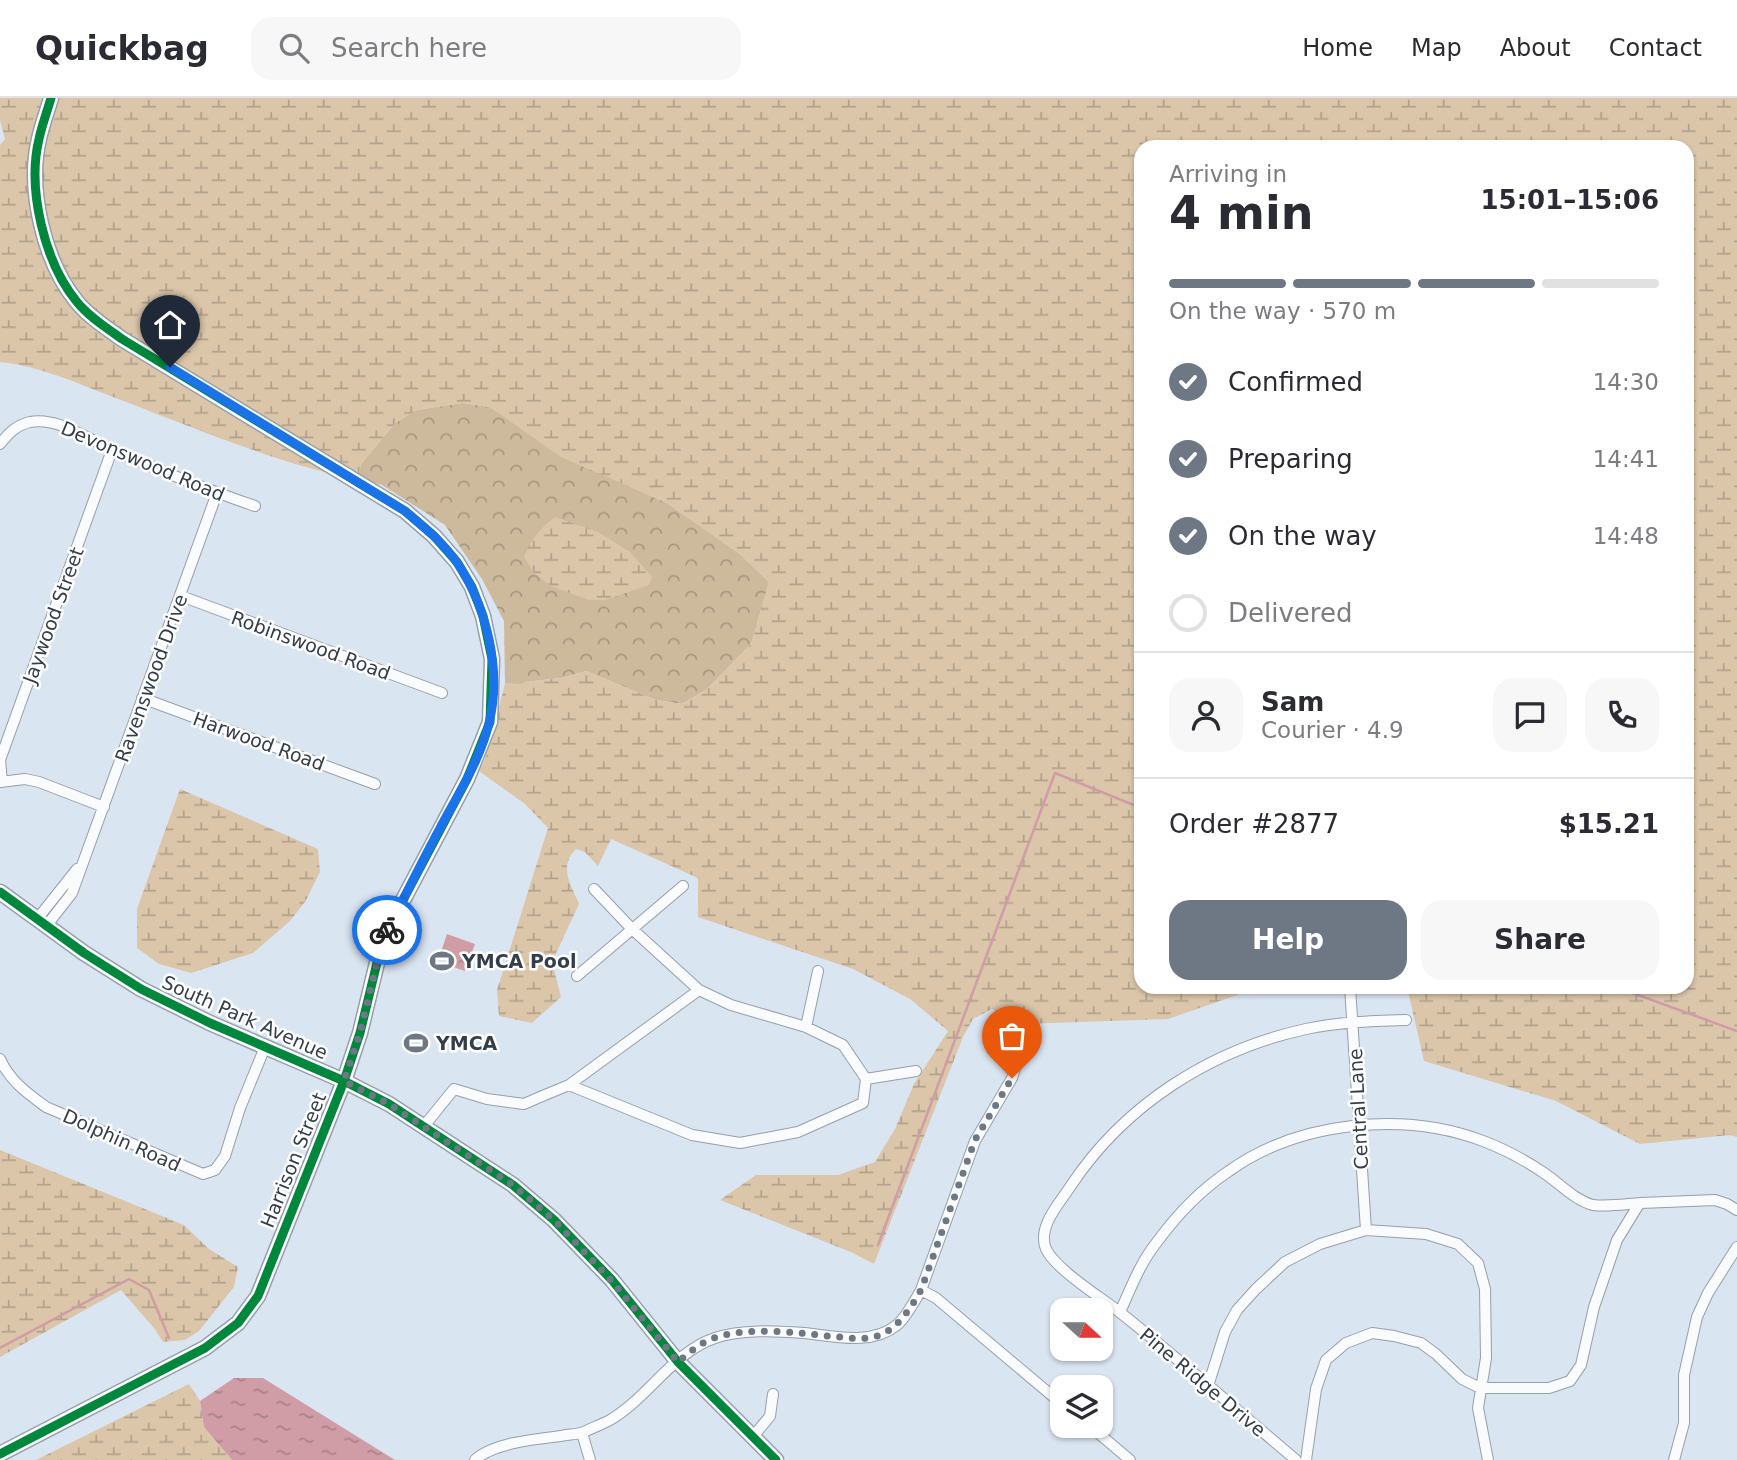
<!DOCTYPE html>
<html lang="en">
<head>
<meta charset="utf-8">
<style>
	body { margin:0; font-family:"DejaVu Sans",sans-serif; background:#f7f7f7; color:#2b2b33; height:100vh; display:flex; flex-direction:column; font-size:26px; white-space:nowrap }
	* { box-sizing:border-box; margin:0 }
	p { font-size:23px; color:#7c7c81 }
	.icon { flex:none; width:38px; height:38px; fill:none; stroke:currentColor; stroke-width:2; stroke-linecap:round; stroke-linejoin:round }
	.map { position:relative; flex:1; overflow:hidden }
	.sheet { position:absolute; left:1134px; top:42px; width:560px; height:854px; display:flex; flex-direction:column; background:#fff; border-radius:21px; box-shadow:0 2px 5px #0004 }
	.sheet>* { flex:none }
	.needle { width:46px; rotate:111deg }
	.fabs { position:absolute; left:1050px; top:1200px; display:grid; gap:14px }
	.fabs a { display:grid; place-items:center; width:63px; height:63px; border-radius:14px; background:#fff; box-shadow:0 2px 5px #0004; font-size:35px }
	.pin { position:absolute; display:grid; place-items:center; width:60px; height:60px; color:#fff; margin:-72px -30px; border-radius:50% 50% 50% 0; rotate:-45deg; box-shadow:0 0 7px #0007 }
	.pin .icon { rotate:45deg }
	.courier { position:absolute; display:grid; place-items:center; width:70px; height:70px; margin:-35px; border:5px solid #1a73e8; border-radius:50%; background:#fff; color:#222; box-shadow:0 2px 9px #0007 }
	.overview em { font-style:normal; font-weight:600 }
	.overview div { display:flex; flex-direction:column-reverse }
	.overview { display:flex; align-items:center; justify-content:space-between; height:119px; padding:0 35px }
	h1 { font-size:46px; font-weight:600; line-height:52px }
	.bar { display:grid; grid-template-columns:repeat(4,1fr); gap:10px 7px; align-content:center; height:84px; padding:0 35px }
	.bar i { height:9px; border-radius:5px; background:#e1e1e2 }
	.bar .current { background:#6e7885 }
	.bar p { grid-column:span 4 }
	.line { display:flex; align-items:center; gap:18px; padding:0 35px; border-top:2px solid #e1e1e2 }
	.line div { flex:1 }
	.round { display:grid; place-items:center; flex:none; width:74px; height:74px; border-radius:21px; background:#f7f7f7 }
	ol { padding:0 35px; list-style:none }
	li { display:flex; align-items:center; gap:21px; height:77px }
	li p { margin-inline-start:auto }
	li .icon { padding:7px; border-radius:50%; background:#6e7885; color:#fff; stroke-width:4 }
	li:last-child { color:#7c7c81 }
	li i { width:38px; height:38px; border:4px solid #e1e1e2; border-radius:50% }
	.button { display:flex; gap:14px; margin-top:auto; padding:14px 35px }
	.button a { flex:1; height:80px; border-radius:21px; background:#6e7885; color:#fff; font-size:28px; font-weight:600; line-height:80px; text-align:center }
	.button a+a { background:#f7f7f7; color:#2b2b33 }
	header { display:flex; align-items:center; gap:42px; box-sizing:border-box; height:98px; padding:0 35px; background:#fff; border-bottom:2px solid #e1e1e2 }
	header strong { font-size:33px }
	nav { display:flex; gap:38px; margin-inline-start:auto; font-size:24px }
	.search { width:490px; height:63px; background:#f7f7f7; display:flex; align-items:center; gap:18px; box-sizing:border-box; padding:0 24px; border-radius:21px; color:#7c7c81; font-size:26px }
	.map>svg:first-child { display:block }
</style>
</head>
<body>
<header>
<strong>Quickbag</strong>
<div class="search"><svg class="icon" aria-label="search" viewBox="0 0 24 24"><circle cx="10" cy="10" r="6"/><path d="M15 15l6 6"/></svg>Search here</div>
<nav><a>Home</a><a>Map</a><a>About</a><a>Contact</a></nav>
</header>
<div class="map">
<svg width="1737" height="1362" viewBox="0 0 1737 1362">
	<defs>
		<pattern id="forest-crowns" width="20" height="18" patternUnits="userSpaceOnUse" patternTransform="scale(1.75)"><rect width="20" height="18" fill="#cdb99c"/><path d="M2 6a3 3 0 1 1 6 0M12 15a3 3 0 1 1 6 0" fill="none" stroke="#a79881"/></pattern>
		<pattern id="wetland-marsh" width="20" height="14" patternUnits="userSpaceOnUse" patternTransform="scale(1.75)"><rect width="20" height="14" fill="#dbc6aa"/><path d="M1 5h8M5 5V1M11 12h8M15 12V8" fill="none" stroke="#b2a28c"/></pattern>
		<pattern id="water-ripples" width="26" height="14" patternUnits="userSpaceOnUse" patternTransform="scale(1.75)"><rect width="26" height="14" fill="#d09ca6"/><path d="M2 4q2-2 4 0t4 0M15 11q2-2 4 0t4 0" fill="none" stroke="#aa8189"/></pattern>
	</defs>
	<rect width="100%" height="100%" fill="#dae5f2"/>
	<path fill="url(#forest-crowns)" d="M462 305 490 309 513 324 631 389 667 405 740 456 769 484 751 546 706 592 682 606 656 602 586 573 562 580 505 586 504 523 482 481 445 427 382 387 365 383 358 379 361 366 395 325 417 312Z"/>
	<path fill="url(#wetland-marsh)" d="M0 0H46L30 69 73 207 337 377C261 359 187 327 113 299 77 285 39 268 0 264V47L5 41 0 22Z
		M57 0H1737V1039L1729 1037 1640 1046 1556 1003 1424 963 1407 889H1687V49H1141V889H1260L1168 921 1022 926 992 911 973 921 963 939 874 1166 851 1154 720 1102 756 1077H838L875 1064 895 1031 914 986 948 933 910 901 853 871 698 819V780L611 741 598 768 585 754 576 751C558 769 571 786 579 806L552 864 561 899 532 925 499 918 497 892 548 730 525 706 479 673 485 661 505 586 562 580 586 573 656 602 682 606 706 592 751 546 769 484 740 456 667 405 561 359 490 309 462 305 417 312 395 325 361 366 358 379 125 237 81 202 65 176 52 147 41 96 43 43Z
		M555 419 598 434 630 454 652 479 649 487 605 502H589L551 488 534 475 524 459C531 442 540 430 555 419Z
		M180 691 318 751 320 774 305 804 290 823 253 855 191 875 159 866 137 850V811Z
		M0 1052 184 1127 209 1151 238 1169 234 1189 199 1233 185 1242 163 1244 154 1230 121 1192 0 1259Z
		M189 1286 200 1303 204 1329 232 1362H36Z"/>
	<path fill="url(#water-ripples)" d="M447 836 475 846 465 873 447 867 450 858 441 854Z
		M234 1280H263L395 1362H232L204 1329 200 1303Z"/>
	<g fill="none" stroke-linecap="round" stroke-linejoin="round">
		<path stroke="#d09ca6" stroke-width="2.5" d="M1616 889 1737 933
			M878 1147 1055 675 1141 710
			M0 1250 129 1181 149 1192 169 1240"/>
		<g stroke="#969faa" stroke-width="12">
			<path id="street" d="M0 346C8 336 16 327 30 324 60 319 88 342 115 353 161 373 208 392 255 408
				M181 498 442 595
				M142 600 375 686
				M0 684 25 681 39 684 104 709
				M2 684 0 662 112 352
				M594 791 631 830 699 892
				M38 820 77 771
				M47 827 72 795 217 395
				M577 878 683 788
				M1350 889 1366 1132
				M806 929 818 873
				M0 961C10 983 27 995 46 1009L203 1076 215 1072 225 1058 240 1010 265 949
				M866 981 916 973
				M424 1028 454 991 487 1001 524 1006 540 999 569 987 699 892 731 907 806 929 843 947 866 981 863 1005 798 1034 740 1045 692 1037 569 987
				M921 1192 936 1200 1062 1306
				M1120 1214C1131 1190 1140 1165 1157 1144 1176 1118 1202 1091 1229 1073 1299 1023 1404 1013 1483 1043 1504 1051 1525 1062 1544 1075 1559 1085 1576 1103 1593 1107 1608 1109 1626 1106 1641 1105 1666 1104 1691 1103 1715 1102L1727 1106 1737 1112
				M1208 1288 1225 1234 1237 1212 1256 1191 1285 1164 1320 1146 1366 1132 1426 1136 1458 1146 1478 1165 1485 1191 1486 1260 1478 1310 1488 1362
				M1090 1328 1130 1362
				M582 1335 590 1362
				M752 1340 770 1318 773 1296
				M475 1362C493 1345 536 1341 561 1338 569 1336 578 1337 586 1333 594 1329 603 1326 610 1322 648 1300 673 1254 715 1240 741 1231 776 1233 804 1235 834 1238 871 1248 897 1227 907 1218 914 1204 921 1192L975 1043 1012 980 1020 955
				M1296 1362C1238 1313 1181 1263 1122 1216 1102 1200 1056 1172 1046 1151 1037 1129 1059 1106 1070 1089 1124 1007 1210 952 1306 931 1338 924 1372 923 1406 922
				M1306 1362 1316 1291 1326 1262 1346 1245 1372 1235 1394 1238 1421 1245 1436 1256 1462 1281 1480 1290H1549L1570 1283 1581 1267 1594 1209 1617 1142 1639 1106
				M1674 1362 1684 1325V1277L1697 1219 1708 1195 1737 1149"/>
		</g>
		<g stroke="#969faa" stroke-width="17">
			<path id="secondary" d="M0 794 84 855 141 891 210 925 344 983 389 1006 513 1087 554 1122 612 1182 678 1264 776 1362
				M0 1356 205 1250 238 1225 258 1198 344 983 360 935 383 840 467 681 490 624 492 561 483 518 472 489 457 464 434 438 405 413 122 241C107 230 89 219 77 204 44 164 27 91 39 41 42 27 47 14 51 0"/>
		</g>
		<use href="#street" stroke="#f9fbfd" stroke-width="10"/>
		<use href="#secondary" stroke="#f9fbfd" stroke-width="14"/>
		<g stroke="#fff" stroke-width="13">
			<path id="cycleway" d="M0 794 84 855 141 891 210 925 344 983 389 1006 513 1087 554 1122 612 1182 678 1264 776 1362
				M0 1356 205 1250 238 1225 258 1198 344 983 360 935 383 840 467 681 490 624 492 561 483 518 472 489 457 464 434 438 405 413 122 241C107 230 89 219 77 204 44 164 27 91 39 41 42 27 47 14 51 0"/>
		</g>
		<use href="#cycleway" stroke="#00873e" stroke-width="9"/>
	</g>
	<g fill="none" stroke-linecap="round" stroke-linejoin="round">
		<path stroke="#6e7885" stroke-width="7" stroke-dasharray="0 12.6" d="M387 832 383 840 360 935 344 983 389 1006 513 1087 554 1122 611 1182 678 1264C689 1255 700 1245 714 1240 745 1229 795 1234 828 1238 843 1239 862 1243 877 1238 898 1231 910 1211 921 1192L975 1042 1012 980"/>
		<path stroke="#1a73e8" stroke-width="9" d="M170 269 405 413C424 429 444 445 458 466 487 510 502 573 489 625 480 663 457 698 439 732 421 765 405 799 387 832"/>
	</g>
	<defs>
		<g id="stadium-bare" transform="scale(1.89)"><path d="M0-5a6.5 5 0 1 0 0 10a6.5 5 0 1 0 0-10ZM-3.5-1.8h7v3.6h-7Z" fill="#6e7885" stroke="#fff" stroke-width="2.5" paint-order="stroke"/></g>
	</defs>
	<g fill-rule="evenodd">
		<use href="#stadium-bare" x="442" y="863"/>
		<use href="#stadium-bare" x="416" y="945"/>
	</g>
	<g text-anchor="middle" stroke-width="5" stroke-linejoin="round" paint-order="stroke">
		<g font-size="19" fill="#343e4a" stroke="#fff">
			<text transform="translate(143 363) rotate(23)" y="7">Devonswood Road</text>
			<text transform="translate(53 517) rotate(-70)" y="7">Jaywood Street</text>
			<text transform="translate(311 547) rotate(20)" y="7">Robinswood Road</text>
			<text transform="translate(151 580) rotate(-70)" y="7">Ravenswood Drive</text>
			<text transform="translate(259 643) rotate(20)" y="7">Harwood Road</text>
			<text transform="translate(245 919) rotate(24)" y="7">South Park Avenue</text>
			<text transform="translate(1358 1011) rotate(-93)" y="7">Central Lane</text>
			<text transform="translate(122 1042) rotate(24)" y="7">Dolphin Road</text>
			<text transform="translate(293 1062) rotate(-68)" y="7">Harrison Street</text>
			<text transform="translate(1203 1284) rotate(40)" y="7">Pine Ridge Drive</text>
		</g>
		<g font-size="19" font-weight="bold" fill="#343e4a" stroke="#fff" text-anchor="start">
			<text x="462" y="870">YMCA Pool</text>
			<text x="436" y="952">YMCA</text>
		</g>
	</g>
</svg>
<div class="fabs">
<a><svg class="needle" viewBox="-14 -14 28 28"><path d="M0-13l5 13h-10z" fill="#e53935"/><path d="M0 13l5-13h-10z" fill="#7c7c81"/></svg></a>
<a><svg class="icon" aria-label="layers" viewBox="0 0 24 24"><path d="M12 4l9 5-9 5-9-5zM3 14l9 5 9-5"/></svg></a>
</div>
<div class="pin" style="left:1012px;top:980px;background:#ea580c"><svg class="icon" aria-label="bag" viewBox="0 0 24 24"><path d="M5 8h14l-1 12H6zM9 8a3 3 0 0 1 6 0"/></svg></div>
<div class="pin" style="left:170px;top:269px;background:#1f2937"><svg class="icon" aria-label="home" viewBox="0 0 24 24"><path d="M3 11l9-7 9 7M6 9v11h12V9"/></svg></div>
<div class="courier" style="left:387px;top:832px"><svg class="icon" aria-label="bike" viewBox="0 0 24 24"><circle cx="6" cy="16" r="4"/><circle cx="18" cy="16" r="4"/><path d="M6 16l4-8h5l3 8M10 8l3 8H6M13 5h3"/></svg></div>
<section class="sheet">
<div class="overview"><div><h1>4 min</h1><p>Arriving in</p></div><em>15:01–15:06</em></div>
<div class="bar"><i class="current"></i><i class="current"></i><i class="current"></i><i></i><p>On the way · 570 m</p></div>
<ol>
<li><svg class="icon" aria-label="check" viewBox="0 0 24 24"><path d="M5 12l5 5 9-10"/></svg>Confirmed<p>14:30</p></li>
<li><svg class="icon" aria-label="check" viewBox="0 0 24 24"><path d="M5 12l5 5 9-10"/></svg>Preparing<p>14:41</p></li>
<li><svg class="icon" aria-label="check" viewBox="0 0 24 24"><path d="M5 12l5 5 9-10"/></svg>On the way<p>14:48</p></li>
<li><i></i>Delivered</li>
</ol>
<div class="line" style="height:126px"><a class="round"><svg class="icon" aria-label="person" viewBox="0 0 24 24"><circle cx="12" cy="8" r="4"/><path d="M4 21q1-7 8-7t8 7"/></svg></a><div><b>Sam</b><p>Courier · 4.9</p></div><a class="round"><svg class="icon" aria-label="chat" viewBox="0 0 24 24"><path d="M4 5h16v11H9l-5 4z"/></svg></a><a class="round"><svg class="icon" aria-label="phone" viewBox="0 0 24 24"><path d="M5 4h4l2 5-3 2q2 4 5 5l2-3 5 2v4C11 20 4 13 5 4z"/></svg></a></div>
<div class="line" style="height:91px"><div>Order #2877</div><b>$15.21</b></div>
<div class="button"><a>Help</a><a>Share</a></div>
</section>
</div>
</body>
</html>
